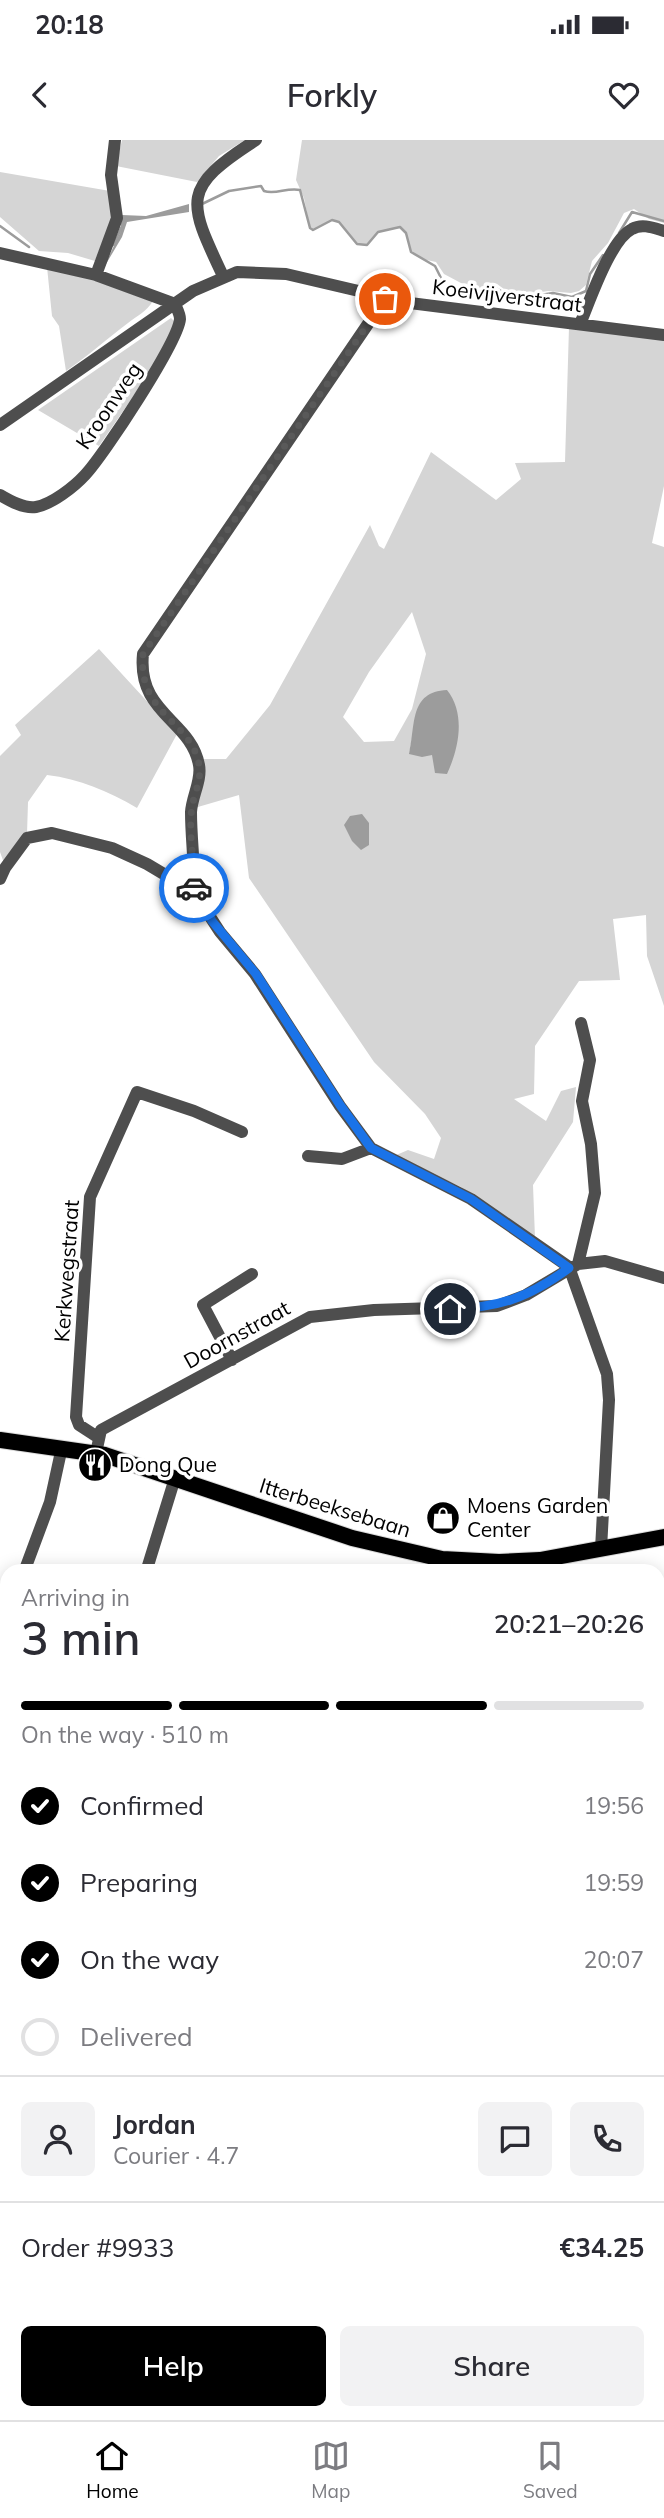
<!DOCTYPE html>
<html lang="en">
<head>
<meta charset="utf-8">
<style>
	body { margin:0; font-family:Mulish,sans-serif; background:#f2f2f3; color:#2b2b33; height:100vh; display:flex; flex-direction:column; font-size:26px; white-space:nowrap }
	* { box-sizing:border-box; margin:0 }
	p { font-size:23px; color:#7c7c81 }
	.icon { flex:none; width:38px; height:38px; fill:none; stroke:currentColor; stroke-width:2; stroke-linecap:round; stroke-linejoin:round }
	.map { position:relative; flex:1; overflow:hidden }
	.details { position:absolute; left:0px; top:1424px; width:665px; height:856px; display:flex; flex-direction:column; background:#fff; border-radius:21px 21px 0 0; box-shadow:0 4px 18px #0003 }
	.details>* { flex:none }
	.pin { position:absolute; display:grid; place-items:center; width:60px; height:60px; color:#fff; margin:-30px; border:4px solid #fff; border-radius:50%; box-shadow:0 2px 7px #0007 }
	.courier { position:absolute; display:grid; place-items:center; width:70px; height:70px; margin:-35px; border:5px solid #1a73e8; border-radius:50%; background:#fff; color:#222; box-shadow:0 2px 9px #0007 }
	.summary em { font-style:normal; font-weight:600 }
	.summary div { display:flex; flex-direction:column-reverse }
	.summary { display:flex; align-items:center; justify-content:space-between; height:119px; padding:0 21px }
	h1 { font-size:46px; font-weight:600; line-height:52px }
	.bar { display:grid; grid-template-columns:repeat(4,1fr); gap:10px 7px; align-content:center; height:84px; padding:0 21px }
	.bar i { height:9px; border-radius:5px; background:#e1e1e2 }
	.bar .selected { background:#000 }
	.bar p { grid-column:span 4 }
	.line { display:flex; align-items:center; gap:18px; padding:0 21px; border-top:2px solid #e1e1e2 }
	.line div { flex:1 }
	.round { display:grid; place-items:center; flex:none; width:74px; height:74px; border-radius:10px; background:#f2f2f3 }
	ol { padding:0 21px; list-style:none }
	li { display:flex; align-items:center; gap:21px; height:77px }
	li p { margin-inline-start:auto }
	li .icon { padding:7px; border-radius:50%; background:#000; color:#fff; stroke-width:4 }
	li:last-child { color:#7c7c81 }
	li i { width:38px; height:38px; border:4px solid #e1e1e2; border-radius:50% }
	.primary-button { display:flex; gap:14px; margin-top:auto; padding:14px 21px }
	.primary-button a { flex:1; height:80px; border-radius:10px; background:#000; color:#fff; font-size:28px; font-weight:600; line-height:80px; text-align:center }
	.primary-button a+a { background:#f2f2f3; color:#2b2b33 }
	.status { display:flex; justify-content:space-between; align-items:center; height:49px; padding:0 35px; background:#fff; direction:ltr }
	.status svg { height:19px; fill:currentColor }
	header { display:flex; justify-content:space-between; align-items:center; height:91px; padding:0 21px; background:#fff; font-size:32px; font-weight:600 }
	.tabs { display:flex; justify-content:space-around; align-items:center; height:98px; border-top:2px solid #e1e1e2; background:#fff; font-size:19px; color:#7c7c81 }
	.tabs a { display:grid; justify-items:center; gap:4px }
	.tabs .selected { color:#000 }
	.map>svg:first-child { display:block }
</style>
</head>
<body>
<div class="status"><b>20:18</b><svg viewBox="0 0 49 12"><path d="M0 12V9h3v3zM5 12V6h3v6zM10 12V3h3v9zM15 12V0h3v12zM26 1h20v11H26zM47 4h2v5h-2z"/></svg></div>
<header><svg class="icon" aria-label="back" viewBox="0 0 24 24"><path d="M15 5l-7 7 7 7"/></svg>Forkly<svg class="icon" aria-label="heart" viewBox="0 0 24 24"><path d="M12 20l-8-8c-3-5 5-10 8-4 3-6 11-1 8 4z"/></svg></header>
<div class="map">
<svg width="664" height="2280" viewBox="0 0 664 2280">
	<rect width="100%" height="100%" fill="#fff"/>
	<path fill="#d5d5d5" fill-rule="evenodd" d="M122 0H245L219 16 197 42 116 26Z
		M302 0H664V83L649 79 634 69 624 73 608 103 592 121 586 145 579 151 571 153 548 151 514 156 497 144 476 151 444 134 436 122 422 119 411 112 406 93 400 87 378 92 367 105 357 104 339 82 332 80 313 90 310 88 304 58 296 40Z
		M0 32 110 51 114 72 95 121 68 113 39 111 0 77Z
		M47 127 101 141 153 161C146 172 138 175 128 183 108 198 88 216 66 231L59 186 52 176Z
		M171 178 175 182 159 219 99 306 38 270Z
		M569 187 664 200V346L652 403 664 407V866L647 816 646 775 613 779 620 840 579 841 535 906 534 954 514 959 546 981 561 951 576 947 573 982 533 1045 535 1098 461 1047 394 1016 408 1010 434 1019 441 998 425 974 374 922 249 738 239 655 191 669 203 619H226L270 565 370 385 379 406 384 409 431 312 496 360 521 339 515 323 565 322ZM412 472 426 514 412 569 394 601 364 602 343 577 369 532ZM417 572 447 634 433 614H409Z
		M99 509 177 594 137 668C108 651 80 639 47 635L28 662 27 694 4 723 0 712V616L21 595 15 585Z
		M658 1472H664V1577L659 1578 663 1568 658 1569Z
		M658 1741H664V2140L658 2142Z"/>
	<path fill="#9c9c9c" d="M189 64V72L127 82 122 97 103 129 120 93 122 75 146 76Z
		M447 550C466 574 459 608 447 634L435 633 432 615 422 617 409 614C416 584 409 552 447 550Z
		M362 674 369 683V705L361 710 352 701 344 685 350 676Z"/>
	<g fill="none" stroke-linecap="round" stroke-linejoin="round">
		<path stroke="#9c9c9c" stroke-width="2.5" d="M202 64 229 51 261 46 264 51C276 55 287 47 300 50L310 88 313 90 332 80 339 82 357 104 367 105 378 92 400 87 406 93 411 112 435 126 443 142 476 154 494 147 515 159 553 153 572 157 586 151 590 134 603 115
			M0 86 29 107
			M619 93 632 72 664 81
			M114 105 121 88"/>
		<g stroke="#dbdbdb" stroke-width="18">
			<path id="major" d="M0 1300 105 1315 352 1398 442 1419 499 1422 540 1420 664 1397
				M658 2162 664 2160
				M237 2280 284 2273
				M305 2280 321 2273"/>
		</g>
		<path stroke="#4e4e4e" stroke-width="12" d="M0 113 96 135 175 164
			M96 135 117 78 111 35 115 0
			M223 136C187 60 181 48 256 0
			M580 184C590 161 610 100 632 89 642 83 654 88 664 91
			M0 285 193 151 237 132 286 134 410 163 664 195
			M0 355C10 361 24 369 36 367 52 364 74 347 85 335 104 315 178 202 180 179 180 174 177 169 175 164
			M0 739 5 728 27 698 52 693 112 708 147 724 194 752 220 792 255 834 340 966 371 1008 471 1059 569 1127 607 1234 609 1260 601 1409
			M194 752C195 726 191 699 191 672 192 656 202 640 199 625 191 580 137 574 143 514L385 159
			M308 1016 342 1019 371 1008
			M578 1124 595 1053 591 1004 582 961 590 920 581 883
			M232 1220 203 1165 252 1134
			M99 1298 79 1285 76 1277 90 1057 137 952 194 971 242 992
			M96 1313 101 1290 310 1177 374 1170 497 1166 526 1155 578 1124 605 1121 664 1138
			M24 1432 50 1362 62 1307
			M146 1432 175 1338
			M7 1482 5 1501 7 1528
			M0 1605 7 1600
			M658 1734 664 1733
			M0 2193 7 2182"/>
		<use href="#major" stroke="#000" stroke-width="16"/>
	</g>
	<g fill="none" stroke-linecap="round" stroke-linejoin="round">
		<path stroke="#595959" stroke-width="7" stroke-dasharray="0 12.6" d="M194 748C195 722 188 694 192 667 194 654 202 639 199 625 192 581 137 574 143 514L385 159"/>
		<path stroke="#1a73e8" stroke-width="9" d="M194 748 212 781 256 834 340 965 371 1008 471 1059 569 1128C529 1157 500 1168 450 1169"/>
	</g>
	<defs>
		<g id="restaurant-disc" transform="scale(1.75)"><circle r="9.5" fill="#000" stroke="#fff"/><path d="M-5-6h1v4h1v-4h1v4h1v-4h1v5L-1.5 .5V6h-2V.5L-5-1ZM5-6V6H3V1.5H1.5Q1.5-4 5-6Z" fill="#fff"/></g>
		<g id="shop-disc" transform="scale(1.75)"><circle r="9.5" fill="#000" stroke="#fff"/><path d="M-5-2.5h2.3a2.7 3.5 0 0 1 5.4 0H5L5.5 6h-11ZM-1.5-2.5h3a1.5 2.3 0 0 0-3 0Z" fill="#fff"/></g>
	</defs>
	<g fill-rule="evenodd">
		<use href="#restaurant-disc" x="95" y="1325"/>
		<use href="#shop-disc" x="443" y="1378"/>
	</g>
	<g text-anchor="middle" stroke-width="7" stroke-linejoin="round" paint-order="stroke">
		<g font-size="21" fill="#000" stroke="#fff">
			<text transform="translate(507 156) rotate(7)" y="7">Koeivijverstraat</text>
			<text transform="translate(109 266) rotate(-56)" y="7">Kroonweg</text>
			<text transform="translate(67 1131) rotate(-86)" y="7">Kerkwegstraat</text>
			<text transform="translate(237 1195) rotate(-29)" y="7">Doornstraat</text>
			<text transform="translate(335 1368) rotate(17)" y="7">Itterbeeksebaan</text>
		</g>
		<g font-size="21" fill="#000" stroke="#fff" text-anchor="start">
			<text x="119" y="1332">Dong Que</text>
			<text x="467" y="1373">Moens Garden<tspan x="467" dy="24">Center</tspan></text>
		</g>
	</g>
</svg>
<div class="pin" style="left:385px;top:159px;background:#ea580c"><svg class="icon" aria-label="bag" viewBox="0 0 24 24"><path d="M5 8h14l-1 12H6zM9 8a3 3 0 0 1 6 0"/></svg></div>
<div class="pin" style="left:450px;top:1169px;background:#1f2937"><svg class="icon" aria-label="home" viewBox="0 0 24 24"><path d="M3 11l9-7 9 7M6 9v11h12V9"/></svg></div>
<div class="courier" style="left:194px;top:748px"><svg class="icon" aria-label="car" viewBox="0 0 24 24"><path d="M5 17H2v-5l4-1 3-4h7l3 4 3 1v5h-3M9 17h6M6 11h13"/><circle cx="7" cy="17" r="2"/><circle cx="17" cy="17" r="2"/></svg></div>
<section class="details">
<div class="summary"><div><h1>3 min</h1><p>Arriving in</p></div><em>20:21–20:26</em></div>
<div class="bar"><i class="selected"></i><i class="selected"></i><i class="selected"></i><i></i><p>On the way · 510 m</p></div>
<ol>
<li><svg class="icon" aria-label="check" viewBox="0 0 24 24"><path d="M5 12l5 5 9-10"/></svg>Confirmed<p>19:56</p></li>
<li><svg class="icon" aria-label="check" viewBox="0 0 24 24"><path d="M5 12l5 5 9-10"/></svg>Preparing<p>19:59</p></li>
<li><svg class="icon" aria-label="check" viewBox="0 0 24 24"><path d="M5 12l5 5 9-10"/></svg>On the way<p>20:07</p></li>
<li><i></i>Delivered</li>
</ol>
<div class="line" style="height:126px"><a class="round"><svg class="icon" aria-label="person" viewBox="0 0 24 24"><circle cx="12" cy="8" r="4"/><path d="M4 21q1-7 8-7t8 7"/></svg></a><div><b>Jordan</b><p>Courier · 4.7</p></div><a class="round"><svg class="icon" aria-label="chat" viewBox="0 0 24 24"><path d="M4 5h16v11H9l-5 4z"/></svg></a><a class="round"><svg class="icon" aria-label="phone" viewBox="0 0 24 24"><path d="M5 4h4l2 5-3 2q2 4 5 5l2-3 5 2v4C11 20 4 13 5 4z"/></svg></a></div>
<div class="line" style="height:91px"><div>Order #9933</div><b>€34.25</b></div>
<div class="primary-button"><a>Help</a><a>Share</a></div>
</section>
</div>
<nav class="tabs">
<a class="selected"><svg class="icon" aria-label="home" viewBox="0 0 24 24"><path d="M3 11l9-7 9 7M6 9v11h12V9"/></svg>Home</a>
<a><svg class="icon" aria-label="map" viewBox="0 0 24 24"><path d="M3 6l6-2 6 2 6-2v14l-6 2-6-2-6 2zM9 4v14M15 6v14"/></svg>Map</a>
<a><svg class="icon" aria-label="saved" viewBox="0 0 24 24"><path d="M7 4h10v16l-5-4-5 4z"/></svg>Saved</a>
</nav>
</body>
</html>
